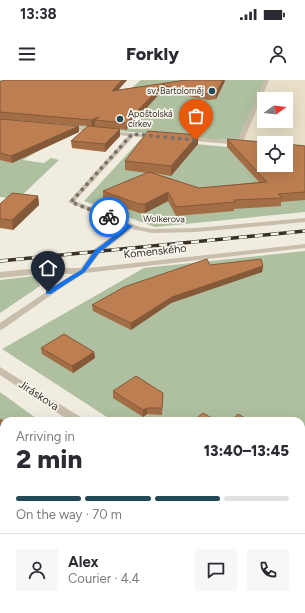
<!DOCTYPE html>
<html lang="en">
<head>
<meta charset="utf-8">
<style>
	body { margin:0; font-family:Figtree,sans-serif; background:#f7f7f7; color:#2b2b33; height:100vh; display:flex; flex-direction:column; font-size:15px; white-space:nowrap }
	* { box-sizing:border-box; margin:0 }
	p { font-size:13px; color:#7c7c81 }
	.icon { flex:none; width:22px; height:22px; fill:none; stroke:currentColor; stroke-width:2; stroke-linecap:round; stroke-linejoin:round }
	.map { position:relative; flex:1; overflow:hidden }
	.details { position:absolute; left:0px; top:337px; width:305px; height:196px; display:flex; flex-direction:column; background:#fff; border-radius:12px 12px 0 0; box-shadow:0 4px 16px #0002 }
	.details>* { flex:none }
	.needle { width:26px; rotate:75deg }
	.controls { position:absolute; left:257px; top:12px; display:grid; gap:8px }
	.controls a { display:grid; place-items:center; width:36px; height:36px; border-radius:0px; background:#fff; box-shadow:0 4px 16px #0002; font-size:20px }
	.pin { position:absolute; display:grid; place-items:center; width:34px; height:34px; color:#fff; margin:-41px -17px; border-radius:50% 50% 50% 0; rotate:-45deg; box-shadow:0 0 4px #0007 }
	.pin .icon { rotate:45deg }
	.courier { position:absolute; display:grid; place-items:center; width:40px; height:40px; margin:-20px; border:3px solid #1a73e8; border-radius:50%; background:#fff; color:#222; box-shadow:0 1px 5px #0007 }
	.headline em { font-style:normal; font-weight:800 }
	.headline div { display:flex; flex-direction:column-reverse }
	.headline { display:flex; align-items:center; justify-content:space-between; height:68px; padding:0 16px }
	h1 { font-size:26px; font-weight:800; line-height:30px }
	.bar { display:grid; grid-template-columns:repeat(4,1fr); gap:6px 4px; align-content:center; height:48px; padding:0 16px }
	.bar i { height:5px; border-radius:3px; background:#e1e1e2 }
	.bar .on { background:#234956 }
	.bar p { grid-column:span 4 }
	.line { display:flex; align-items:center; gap:10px; padding:0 16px; border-top:1px solid #e1e1e2 }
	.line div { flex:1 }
	.round { display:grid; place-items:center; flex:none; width:42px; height:42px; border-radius:0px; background:#f7f7f7 }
	.status { display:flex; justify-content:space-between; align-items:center; height:28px; padding:0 20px; background:#fff; direction:ltr }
	.status svg { height:11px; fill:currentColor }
	header { display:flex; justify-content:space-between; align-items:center; height:52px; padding:0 16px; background:#fff; font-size:18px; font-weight:800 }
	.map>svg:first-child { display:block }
</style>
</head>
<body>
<div class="status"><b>13:38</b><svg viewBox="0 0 49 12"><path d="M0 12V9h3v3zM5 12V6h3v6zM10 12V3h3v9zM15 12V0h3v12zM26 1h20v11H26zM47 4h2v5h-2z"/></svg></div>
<header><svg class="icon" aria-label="menu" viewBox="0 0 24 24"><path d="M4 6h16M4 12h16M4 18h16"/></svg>Forkly<svg class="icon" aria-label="person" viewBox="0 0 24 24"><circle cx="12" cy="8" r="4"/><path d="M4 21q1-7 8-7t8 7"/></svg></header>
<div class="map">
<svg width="305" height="533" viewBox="0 0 305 533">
	<rect width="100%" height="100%" fill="#f1ece0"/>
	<path fill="#afc0a0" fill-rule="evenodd" d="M0 0H38L59 12 122 11 127 8 129 10 141 0H272L298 9 305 62 254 58 218 60 0 40ZM264 19H286V41H264Z
		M0 46 69 52 23 80 44 83 51 78 59 80 18 119 0 117Z
		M141 59 228 67 264 85H286L305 74V132L155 147 84 121Z
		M305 171V465L301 463V341H113L2 269 144 188Z
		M34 196 40 206 0 233V200Z
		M0 312 40 341H4V529H301V524L305 526V533H0Z"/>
	<path fill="#e8e0c8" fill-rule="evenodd" d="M267 0H305V68L286 67V63L239 64ZM264 19H286V41H264Z"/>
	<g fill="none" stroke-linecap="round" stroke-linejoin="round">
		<path fill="#c9beac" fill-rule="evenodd" d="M265 0H269L243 62 264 63V67L183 60V58L185 57 237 61Z
			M66 46 159 56 160 57 157 59 134 56 75 121 140 147 152 149 196 148 305 138V142L196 152 152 153 132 149 100 173 89 188 305 164V168L85 193 64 206 3 249 0 250V243L73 194H39L0 198V192L39 188H81L94 169 125 147 68 122 128 56 64 49 63 48Z
			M0 287 82 338 84 341H70L0 295Z
			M301 484 305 486V501L301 499Z"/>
		<g stroke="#37312a" stroke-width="3.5">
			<path id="rail" d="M0 181 305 151"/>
		</g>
		<use href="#rail" stroke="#f9f5ec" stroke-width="2.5" stroke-dasharray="8" stroke-linecap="butt"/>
	</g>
	<path fill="#a36d46" d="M127 0 118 10 186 0H225L224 3 216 19 208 20 164 11V9L126 50 120 49V56L105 72 72 68 71 61 88 46 0 39V2Z
		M0 39 79 52 12 83 0 80Z
		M198 55V64L171 96 154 93 199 108 259 102 227 67V59L305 66V120L281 122V126L234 129V131L176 136 168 121 145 133H139L103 120V111L147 93 125 90V81Z
		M38 116 39 125 13 150 0 148V124Z
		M210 185 263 186 262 192 171 223 131 250 93 231 92 225Z
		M41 268 94 272 95 278 73 293 42 274Z
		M113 311 163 319 162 335 147 334 143 337 113 318Z
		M0 339 4 342V388L0 385Z
		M4 403V481L0 477V406Z
		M150 529H159L156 533Z
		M172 529H189L186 533H177Z"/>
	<path fill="#845939" d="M122 0H127L112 17V11Z
		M223 0H225L224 3 216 19V13Z
		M164 3V9L126 50V43Z
		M99 37 95 40V45L92 47 91 40Z
		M79 46V52L12 83 11 76Z
		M120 49V56L105 72V64Z
		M198 55V64L171 96V86Z
		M168 112V121L145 133V124Z
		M38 116 39 125 13 150 12 140Z
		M263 186 262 192 171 223 131 250V243L172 217Z
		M94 272 95 278 73 293 72 286Z
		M147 328V334L143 337V330Z
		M304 371 303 378 301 380V374Z
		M155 529H159L155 533Z
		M183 529H189L186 533H182V530Z"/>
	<path fill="#bd7f51" stroke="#845939" d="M4 0H122L112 11 186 0H223L216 13 208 14 164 6V3L126 43 95 40 99 37 91 40 0 32V2Z
		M0 39 79 46 11 76 0 73Z
		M88 46 120 49 105 64 71 61Z
		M148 51 198 55 171 86 125 81Z
		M227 59 274 63H264V85H286V64L305 66V112L278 114 282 118 234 120 235 122 176 127 168 112 145 124H139L103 111 149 92 199 108 267 102Z
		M12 113 38 116 12 140 0 139V124Z
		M207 179 210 185 261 179 263 186 172 217 131 243 92 225 124 207Z
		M64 254 94 272 72 286 41 268Z
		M136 296 163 313 162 328H147L143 330 113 311Z
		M203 333 217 341H193Z
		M238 334 250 341H231Z
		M0 339 4 342V379L0 376Z
		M301 369 304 371 301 374Z
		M4 403V472L0 468V406Z
		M240 529H286L292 533H237Z"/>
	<path fill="#1a73e8" d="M107 136 133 146 99 173 85 192 51 214H46V211L81 190 95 170 127 146 107 138Z"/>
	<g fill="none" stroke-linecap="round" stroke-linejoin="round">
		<path stroke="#78726a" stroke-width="4" stroke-dasharray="0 7.2" d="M109 137 71 122 132 54 196 60"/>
	</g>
	<g fill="#234956" stroke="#f9f5ec" stroke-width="1.5">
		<circle cx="212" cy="11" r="4"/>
		<circle cx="120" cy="39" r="4"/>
	</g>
	<g text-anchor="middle" stroke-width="3.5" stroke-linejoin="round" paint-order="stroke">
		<g font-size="9" fill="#37312a" stroke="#f9f5ec" text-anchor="end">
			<text x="204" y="14">sv. Bartoloměj</text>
			<text x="128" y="37" text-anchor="start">Apoštolská<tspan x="128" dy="10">církev</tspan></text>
		</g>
		<g font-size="9" fill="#37312a" stroke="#f9f5ec">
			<text transform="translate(164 139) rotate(1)" y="3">Wolkerova</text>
		</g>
		<g font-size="11" fill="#37312a" stroke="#f9f5ec">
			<text transform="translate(155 171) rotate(-6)" y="4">Komenského</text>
			<text transform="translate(39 315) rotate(33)" y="4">Jiráskova</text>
		</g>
	</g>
</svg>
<div class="controls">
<a><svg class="needle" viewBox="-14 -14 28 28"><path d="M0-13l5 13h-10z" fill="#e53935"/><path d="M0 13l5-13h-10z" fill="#7c7c81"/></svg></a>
<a><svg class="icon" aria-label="locate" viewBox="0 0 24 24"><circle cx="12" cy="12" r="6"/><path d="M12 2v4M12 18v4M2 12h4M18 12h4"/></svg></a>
</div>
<div class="pin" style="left:196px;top:60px;background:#ea580c"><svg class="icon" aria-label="bag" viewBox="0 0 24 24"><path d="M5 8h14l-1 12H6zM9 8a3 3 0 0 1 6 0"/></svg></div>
<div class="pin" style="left:48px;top:212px;background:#1f2937"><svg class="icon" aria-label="home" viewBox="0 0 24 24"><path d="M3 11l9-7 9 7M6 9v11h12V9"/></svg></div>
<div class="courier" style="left:109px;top:137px"><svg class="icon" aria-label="bike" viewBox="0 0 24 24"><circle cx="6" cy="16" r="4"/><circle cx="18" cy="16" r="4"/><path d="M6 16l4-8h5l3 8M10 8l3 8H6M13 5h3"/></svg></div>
<section class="details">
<div class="headline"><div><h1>2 min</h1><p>Arriving in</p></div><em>13:40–13:45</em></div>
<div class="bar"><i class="on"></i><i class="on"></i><i class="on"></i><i></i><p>On the way · 70 m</p></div>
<div class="line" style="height:72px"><a class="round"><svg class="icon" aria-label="person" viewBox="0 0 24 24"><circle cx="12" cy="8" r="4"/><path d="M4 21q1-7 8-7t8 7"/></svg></a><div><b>Alex</b><p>Courier · 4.4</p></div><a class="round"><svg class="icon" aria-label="chat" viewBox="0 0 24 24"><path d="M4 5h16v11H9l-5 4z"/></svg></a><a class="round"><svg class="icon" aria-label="phone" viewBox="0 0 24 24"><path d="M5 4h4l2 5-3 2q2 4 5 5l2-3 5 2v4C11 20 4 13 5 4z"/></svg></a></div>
</section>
</div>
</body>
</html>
